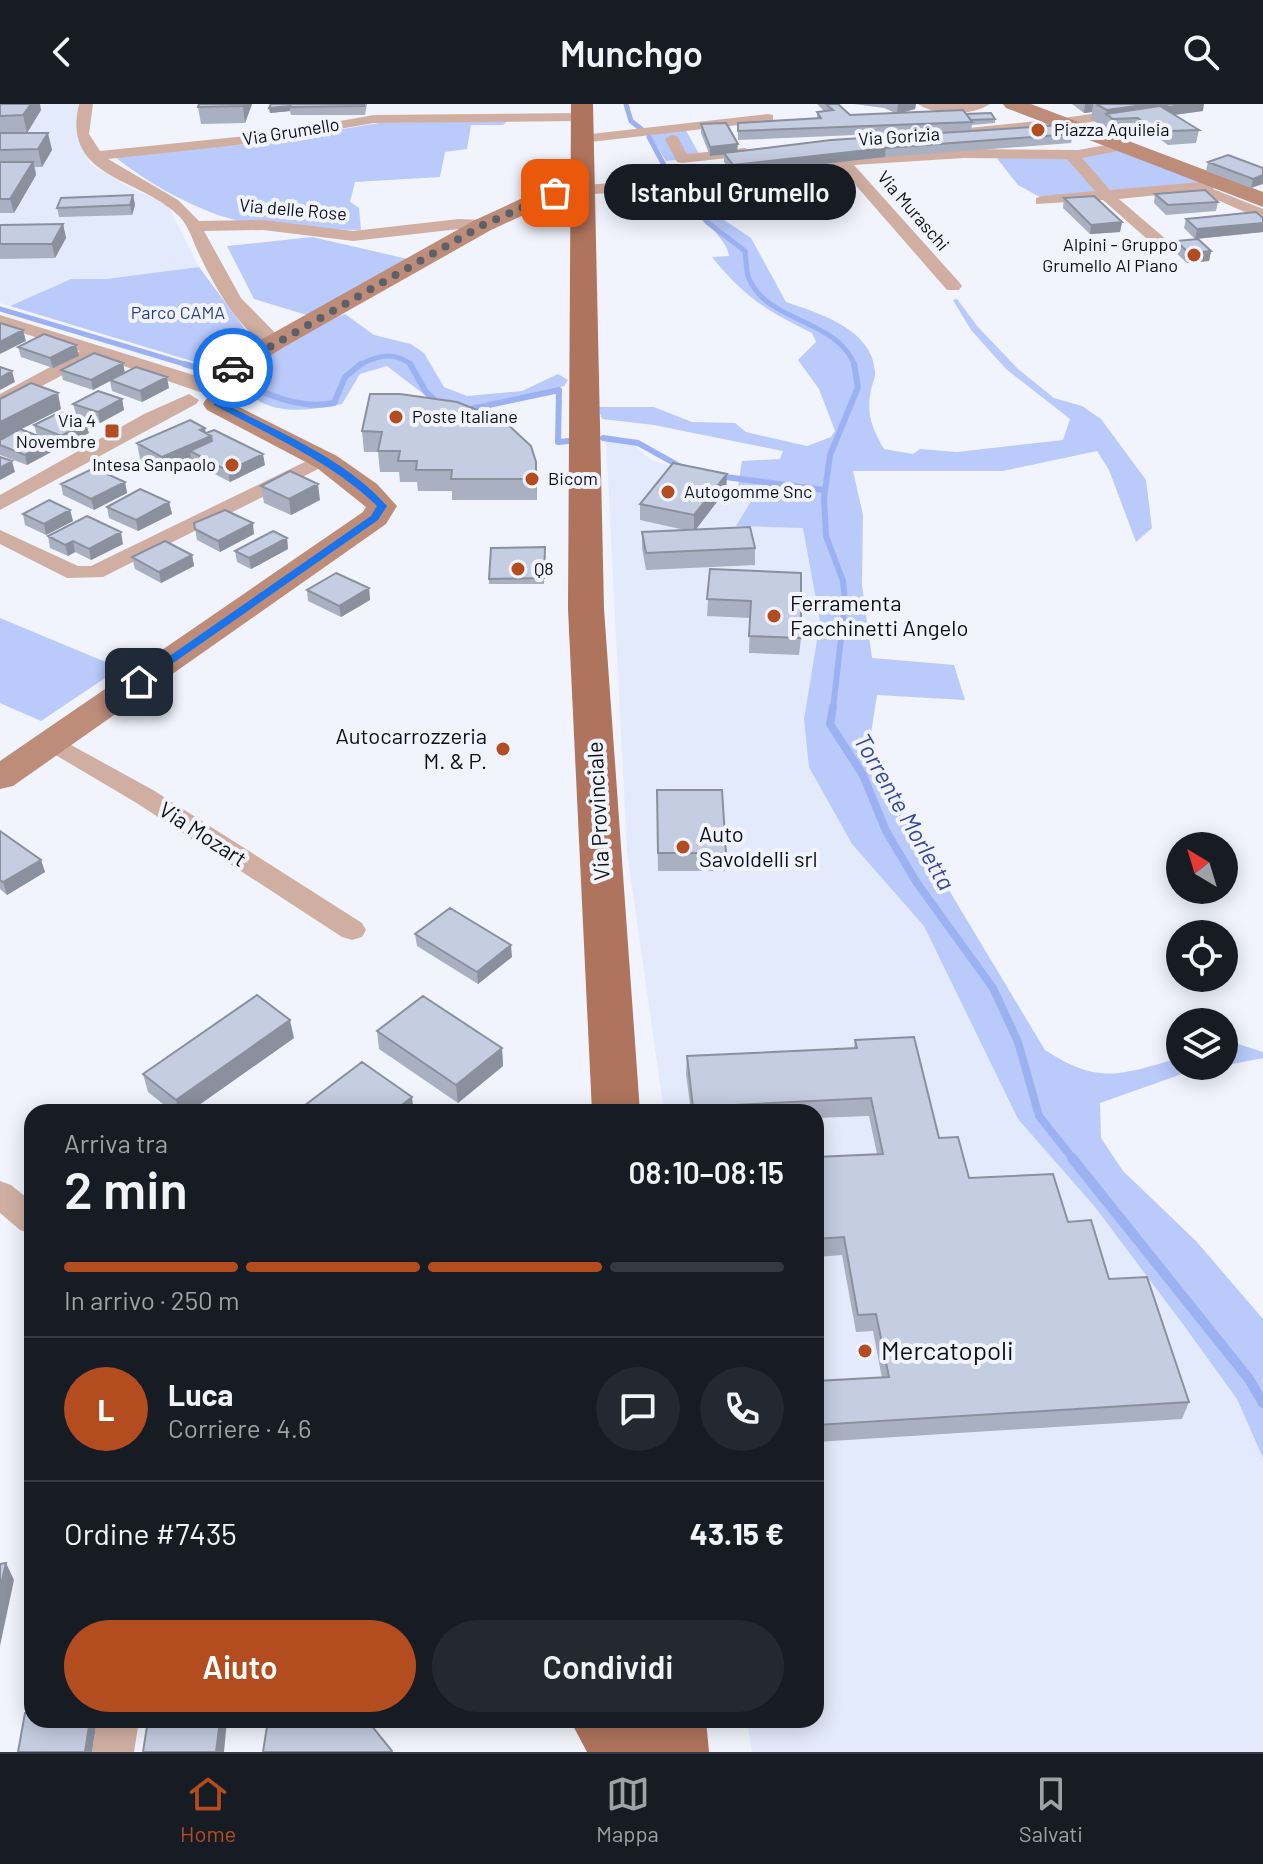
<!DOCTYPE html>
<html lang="it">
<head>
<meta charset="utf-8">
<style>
	body { margin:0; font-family:Barlow,sans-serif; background:#242831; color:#f1f3f6; height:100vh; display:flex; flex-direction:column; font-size:30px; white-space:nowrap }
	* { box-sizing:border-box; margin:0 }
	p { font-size:26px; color:#9ea1a6 }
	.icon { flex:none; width:44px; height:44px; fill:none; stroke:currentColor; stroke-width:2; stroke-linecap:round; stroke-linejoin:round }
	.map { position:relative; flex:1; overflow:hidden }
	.panel { position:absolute; left:24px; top:1000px; width:800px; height:624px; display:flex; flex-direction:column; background:#171b24; border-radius:24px; box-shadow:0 4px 20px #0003 }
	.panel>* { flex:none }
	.needle { width:52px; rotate:322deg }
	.tools { position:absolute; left:1166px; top:728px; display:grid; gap:16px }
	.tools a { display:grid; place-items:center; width:72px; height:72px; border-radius:50%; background:#171b24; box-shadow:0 4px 20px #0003; font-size:40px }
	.pin { position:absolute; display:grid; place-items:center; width:68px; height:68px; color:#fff; margin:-34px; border-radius:16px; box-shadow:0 4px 12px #0006 }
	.courier { position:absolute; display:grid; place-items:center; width:80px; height:80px; margin:-40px; border:6px solid #1a73e8; border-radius:50%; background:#fff; color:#222; box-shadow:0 2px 10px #0007 }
	.bubble { position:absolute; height:56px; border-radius:28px; background:#171b24; box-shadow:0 4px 20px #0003; font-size:26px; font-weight:600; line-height:56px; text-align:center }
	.overview em { font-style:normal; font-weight:600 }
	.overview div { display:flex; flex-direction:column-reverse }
	.overview { display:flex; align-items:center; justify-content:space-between; height:136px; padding:0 40px }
	h1 { font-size:52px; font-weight:600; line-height:60px }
	.bar { display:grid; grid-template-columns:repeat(4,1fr); gap:12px 8px; align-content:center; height:96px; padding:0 40px }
	.bar i { height:10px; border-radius:6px; background:#363941 }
	.bar .current { background:#b34d20 }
	.bar p { grid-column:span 4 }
	.line { display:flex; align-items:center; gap:20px; padding:0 40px; border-top:2px solid #363941 }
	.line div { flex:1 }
	.round { display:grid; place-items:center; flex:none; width:84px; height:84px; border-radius:42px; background:#242831 }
	.cta { display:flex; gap:16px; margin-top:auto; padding:16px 40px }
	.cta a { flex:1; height:92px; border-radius:48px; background:#b34d20; color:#fff; font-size:32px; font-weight:600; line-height:92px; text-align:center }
	.cta a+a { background:#242831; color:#f1f3f6 }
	header { display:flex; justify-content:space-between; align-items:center; height:104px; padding:0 40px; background:#171b24; font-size:36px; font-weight:600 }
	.tab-bar { display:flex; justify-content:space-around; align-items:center; height:112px; border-top:2px solid #363941; background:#171b24; font-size:22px; color:#9ea1a6 }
	.tab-bar a { display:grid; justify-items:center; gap:4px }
	.tab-bar .current { color:#b34d20 }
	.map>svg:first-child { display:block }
</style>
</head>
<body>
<header><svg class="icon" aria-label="back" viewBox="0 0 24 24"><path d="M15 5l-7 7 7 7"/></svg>Munchgo<svg class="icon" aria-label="search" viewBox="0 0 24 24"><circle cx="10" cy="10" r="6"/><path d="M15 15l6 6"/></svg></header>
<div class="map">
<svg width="1263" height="1648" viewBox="0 0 1263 1648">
	<rect width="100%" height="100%" fill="#f1f4fd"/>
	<path fill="#e3eafb" d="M0 0H78V34L91 60 128 83 167 100 199 163 106 175H71L10 202 0 199Z
		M606 337H630L651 356 757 389 737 422 803 423 820 518 804 615 852 740 924 821 1018 1015 1095 1103 1185 1223 1237 1295 1263 1354V1648H752L747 1616H816V1008H664L627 747Z"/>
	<path fill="#b9cafb" d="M508 16 503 21H471L467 45 445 48 440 73 355 78 350 98 359 104 361 126C315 125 262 126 218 111 182 98 145 77 115 53L159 47 252 40 379 19Z
		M685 25 701 53 666 57 649 30Z
		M1123 42 1210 78 1047 97 1018 81 992 48 1021 52Z
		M694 96 751 134 786 198C818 209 873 225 875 268 876 273 872 280 871 286 866 310 872 324 884 345L913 350 920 345 957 348 1063 336 1070 315 1006 265 971 226 953 196 957 195 978 223 1018 265 1054 294 1082 302 1101 315 1146 376 1152 424 1136 438 1109 366 1097 347 1003 367H853L863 411 862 481 872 554 954 561 965 596 877 591 870 636 887 683 1045 946C1100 982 1121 970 1180 954V962H1224V942L1235 939 1263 948V954L1182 970 1100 999 1101 1034 1123 1067 1196 1137 1263 1215V1354L1237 1295 1185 1223 1095 1103 1018 1015 924 822 852 740 809 663 804 615 820 518 803 424 736 422 756 389 738 383 742 357 780 355 783 347 654 321 602 315 598 303H654L692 318 735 319 746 328 807 342 831 333 835 327 819 285 798 256 816 238 812 229C766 206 745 194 712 153L729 152C727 133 700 119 694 96Z
		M312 133 412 156 310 212 254 195 227 142Z
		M199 163 256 240 215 264 10 202 71 175H106Z
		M345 210 374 231 411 240 424 249 444 283 467 292 522 287 558 270 568 276 564 282 459 307 434 298 387 262 360 270 342 300C301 309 254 313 234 269L323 218Z
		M0 514 120 564 41 617 0 599Z"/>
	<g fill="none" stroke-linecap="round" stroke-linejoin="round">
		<path stroke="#9cb1f1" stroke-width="5" d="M626 0 631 17 645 28
			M649 33 672 76
			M678 83 707 118 745 147C746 155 746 164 748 172 765 220 837 213 855 262
			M0 205 191 262
			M358 262C375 252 396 246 412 262"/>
		<path stroke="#9cb1f1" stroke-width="6" d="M184 260 205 266
			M410 260 426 288 438 299
			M236 277C268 290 299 306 334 299L345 273 361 260
			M466 306 559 286 558 338 569 337
			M603 334 638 339 681 363
			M718 372 824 386
			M833 605 845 499 843 477 826 432 824 394 830 351 858 283 854 260"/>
		<path stroke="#9cb1f1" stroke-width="8" d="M833 603 830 620 863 671 886 727 917 779 993 884 1018 938 1039 1012 1074 1056"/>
		<path stroke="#9cb1f1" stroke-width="10" d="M1072 1054 1249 1275 1263 1299"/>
		<path fill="#d0afa2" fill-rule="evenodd" d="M79 0H93L89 30 100 47 265 30 374 11 582 9 589 13 582 17 374 19 265 38 108 55 178 96 199 117 263 116 353 127 459 115 483 116 491 121 483 126 459 125 353 137 263 126 204 127 241 194 284 238 275 243C242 235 213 179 199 150 193 138 189 122 179 112 140 73 61 75 79 0Z
			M918 0H990C973 12 935 12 918 0Z
			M1158 0H1194L1187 4 1057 23 938 35 931 31 938 27 1057 15Z
			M768 10 773 11V17L582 39 575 35 582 31Z
			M672 31 677 32 687 50 745 44 752 48 745 52 682 59 677 58 665 35Z
			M1123 38 1128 39V45L1082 54 1110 86 1201 78 1203 71 1208 69 1216 74 1217 80 1213 85 1263 105V116L1197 87 1119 95 1167 136V142H1155L1103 96 1036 100V94L1042 92 1095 87 1067 55 964 54 854 61 959 178 962 182 959 186H947L839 62 678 84 582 91 574 86 582 81 678 75 843 53 964 45 1078 46Z
			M0 211 200 273 213 283 204 289 197 287 97 253 0 304V290L80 247 0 222Z
			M189 290 199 296 196 300 0 406V391L144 310Z
			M321 350 331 356 328 360 103 473 67 474 0 440V426L78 462H91Z
			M51 630 153 686 362 819 366 826 362 833 352 836 342 833 135 698 42 643 39 638 42 633Z
			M0 1077 11 1081 32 1098V1130L20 1126 0 1109Z
			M97 1616H139L134 1648H92Z"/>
		<path fill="#bd8d7a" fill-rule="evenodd" d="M1003 0H1031L1263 88V103L1006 4Z
			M582 79 590 81 593 86 590 91 552 98 491 126 284 243 237 273 226 288H206L203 282 219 261 266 233 475 116 538 87Z
			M217 292 337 352 377 380 397 402 386 420 13 682 0 685V657L363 408 366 403 317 364 207 306 203 300 207 294Z"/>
		<path fill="#ae745d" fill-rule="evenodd" d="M571 0H593L604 505 640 1008H592L568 505Z
			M570 1616H706L709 1648H587Z"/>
	</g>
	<path fill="#a9b0c2" d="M0 0 41 6 27 29H0Z
		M199 0H252L245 19 201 20 198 3Z
		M271 0H367L365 11H291L290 7 270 9Z
		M817 0H838L850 11 895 9 884 4 854 0H916L915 5 901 9 966 10 995 15V19L972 21 971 26 738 36V19L817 14V8L824 7Z
		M1072 0H1151L1203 7 1174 11 1199 26 1196 39 1168 41 1156 32 1144 35 1136 27 1111 28 1091 15 1092 8 1084 9Z
		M701 20 737 48 1073 30 1071 39 885 53 732 70 724 58V50L710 52 701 29Z
		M0 29 52 46 42 63H35L36 71 14 109H0Z
		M1208 58 1263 64 1251 84 1206 67Z
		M642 78 682 84 681 93 650 97 642 88Z
		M1155 90 1218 98 1216 107 1166 111 1154 99Z
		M133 91 135 101 132 111 59 113 57 104Z
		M1064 94 1122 118 1120 128 1090 130 1063 104Z
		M1263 114V128L1195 135 1184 124 1186 115Z
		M63 120 66 134 55 154 0 155V121Z
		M1176 137 1211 147 1209 157 1187 159 1174 147Z
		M18 243 79 252 53 264 21 253Z
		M61 266 125 268 169 284 142 298 112 287 110 277 93 286 63 276Z
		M370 290 536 358 537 396H452V387H418L417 378H400L399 368H380L378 348H364L362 327Z
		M0 295 61 305 21 325 37 331 34 321 89 329 63 342 51 337 53 347 27 361 0 351Z
		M122 295 124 306 100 319 76 310 73 300Z
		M205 324 206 329 265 361 230 378 192 358 166 369 140 355 137 339Z
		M727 370 726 386 696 425 755 444V461L646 466 642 444V428L685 426 640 416V400Z
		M125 378 127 389 94 406 63 391 61 380Z
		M261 382 320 396 291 411 264 399Z
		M169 398 172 410 138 427 109 414 107 403Z
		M70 406 73 417 46 431 25 421 23 410Z
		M194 419 254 430 220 448 197 436Z
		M48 432 123 440 91 456 75 448 68 452 50 444Z
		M287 434 288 445 251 465 237 458 235 447Z
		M545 443 544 480H489V475Z
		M192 451 194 462 161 479 135 465 132 453Z
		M710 465 801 534 799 551 749 549 750 514 707 512Z
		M369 484 370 496 341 513 308 497 307 486Z
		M657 686 726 749 725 767H658Z
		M0 727 41 756 45 768 7 791 0 785Z
		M415 830 512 853 478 880 417 842Z
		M377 927 502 944 503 962 458 999 379 945Z
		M294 934 189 1008H173L148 988 143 970Z
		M855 936 939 1034 969 1074 1068 1118 1109 1175 1189 1298 1182 1315 816 1338V1277L882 1274 873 1227 856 1228 842 1151 816 1153V1053L877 1050 869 1012 816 1014V1008H691L686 970 687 952 854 944Z"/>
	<path fill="#8a909e" d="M31 0H40L41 6 27 29 23 11Z
		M244 0H252L245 19 243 2Z
		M898 0H916L915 5 897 10Z
		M1085 0H1093L1092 8 1084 9Z
		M1151 0H1204L1203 7 1165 12 1138 14 1106 10 1104 23 1107 6Z
		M290 3V7L270 9 269 4Z
		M1159 19 1156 32 1144 35 1147 22Z
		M48 29 52 46 42 63 38 45Z
		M738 40 737 49 710 52V43Z
		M886 44 885 53 732 70 733 61Z
		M33 58 36 71 14 109 10 95Z
		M1263 71V80L1251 84 1253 75Z
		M682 84 681 93 650 97V87Z
		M133 91 135 101 132 111 130 101Z
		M1122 118 1120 128 1090 130 1091 121Z
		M1263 119V128L1195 135 1197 125Z
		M63 120 66 134 55 154 52 140Z
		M1211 147 1209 157 1187 159 1189 149Z
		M23 226 26 237 0 250V238Z
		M76 241 79 252 53 264 50 254Z
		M123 259 125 269 93 286 91 276Z
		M12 267 15 278 0 286V274Z
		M167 273 169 284 142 298 140 287Z
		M58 289 61 305 0 336V318Z
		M122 295 124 306 100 319 98 308Z
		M86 319 89 329 63 342 61 332Z
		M205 324 206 334 211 332 214 348 190 347 192 358 166 369 162 353Z
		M51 337 53 347 27 361 25 351Z
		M263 350 265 361 230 378 228 367Z
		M12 357 15 368 0 376V364Z
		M536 358 537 379V396L536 375Z
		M727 370 726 386 694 428V411Z
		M125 378 127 389 94 406 91 395Z
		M318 380 320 396 291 411 289 395Z
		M169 398 172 410 138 427 136 416Z
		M70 406 73 417 46 431 44 420Z
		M253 419 254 430 220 448 218 437Z
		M121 428 123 440 91 456 89 445Z
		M287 434 288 445 251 465 249 454Z
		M73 437 75 448 68 452 65 441Z
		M192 451 194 462 161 479 159 468Z
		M369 484 370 496 341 513 339 502Z
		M41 756 45 768 7 791 3 778Z
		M511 841 512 853 478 880 477 868Z
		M290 916 294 934 189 1008H179L176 996Z
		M502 944 503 962 458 999 456 981Z
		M412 993 414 1008H393Z
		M6 1459 14 1476 0 1542V1485Z
		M90 1616H97L92 1648H85Z
		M220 1616H227L224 1648H216Z"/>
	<path fill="#c5cde2" stroke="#8a909e" stroke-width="2" d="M0 0H31L23 11 0 12Z
		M199 0H244L243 2 198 3Z
		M271 0H291L290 2 269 4Z
		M291 0H364V2L290 3Z
		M826 0H838L850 11 963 6 972 18 738 27V19L821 14 817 8 833 6Z
		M1096 0H1151L1107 6Z
		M1168 0H1192L1167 3Z
		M1160 2 1199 26 1170 27 1159 19 1147 22 1138 14 1113 15 1106 10Z
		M991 9 995 15 971 16 966 10Z
		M726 19 738 40 710 43 701 20Z
		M1064 21 1073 30 886 44 733 61 724 49 831 36Z
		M0 29H48L38 45 0 46Z
		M1228 51 1263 64V71L1253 75 1208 58Z
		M0 58H33L10 95H0Z
		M674 75 682 84 650 87 642 78Z
		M1205 86 1218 98 1168 101 1155 90Z
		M133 91 130 101 57 104 61 94Z
		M1094 92 1122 118 1091 121 1064 94Z
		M1256 108 1263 114V119L1197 125 1186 115Z
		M63 120 52 140H0V121Z
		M1198 135 1211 147 1189 149 1176 137Z
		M0 219 23 226 0 238Z
		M44 230 76 241 50 254 18 243Z
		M94 249 123 259 91 276 61 266Z
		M0 263 12 267 0 274Z
		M136 263 167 273 140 287 110 276Z
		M31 279 58 289 0 318V295Z
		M98 287 122 295 98 308 73 300Z
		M370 290H400L457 298 503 316 531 342 536 358V375H451L452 366H416L417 357H398L400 347H378L382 328 362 327Z
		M60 308 86 319 61 332 34 321Z
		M190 316 205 324 200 326 211 332 162 353 137 339Z
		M20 325 51 337 25 351 0 341V336Z
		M214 326 263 350 228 367 190 347 212 337 211 332 206 329Z
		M0 353 12 357 0 364Z
		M673 359 727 370 694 411 640 400Z
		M94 364 125 378 91 395 61 380Z
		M290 367 318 380 289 395 261 382Z
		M140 385 169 398 136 416 107 403Z
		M49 396 70 406 44 420 23 410Z
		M225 406 253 419 218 437 195 425 194 419Z
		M87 412 121 428 89 445 73 437 65 441 48 432Z
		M750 423 755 444 646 449 642 428Z
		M273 427 287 434 249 454 235 447Z
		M165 437 192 451 159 468 132 453Z
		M545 443 544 474 489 475 491 444Z
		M710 465 801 469V534L749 532 751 497 707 495Z
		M336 469 369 484 339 502 307 486Z
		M657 686H722L726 749H658Z
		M0 727 41 756 3 778 0 776Z
		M450 804 511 841 477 868 415 830Z
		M257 891 290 916 176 996 143 970Z
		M423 892 502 944 456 981 377 927Z
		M914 933 939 1034 958 1033 969 1074 1053 1070 1068 1118 1091 1116 1109 1175 1147 1173 1189 1298 816 1321V1277L889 1273 876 1210 858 1211 844 1133 816 1135V1053L883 1050 871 994 693 1003 687 952 857 944 855 936Z
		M362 958 412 993 393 1008H296Z
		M6 1459 0 1485V1460Z
		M25 1609H32V1616H90L85 1648H18Z
		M148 1616H220L216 1648H143Z
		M268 1616H367L392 1647 391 1648H263Z"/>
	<path fill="#1a73e8" d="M230 262 237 264 223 275 221 281 235 290 223 299C278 328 346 355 387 402L378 416 143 580H135V576L371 412 377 402C332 358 269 331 214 301V298L224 290 212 282 217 272Z"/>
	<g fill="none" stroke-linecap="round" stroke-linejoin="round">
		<path stroke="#5d6068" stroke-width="8" stroke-dasharray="0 14.4" d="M233 264 483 121 555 89"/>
	</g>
	<g fill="#b34d20" stroke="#f1f4fd" stroke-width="3">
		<circle cx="1038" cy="26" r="8"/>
		<circle cx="1194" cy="151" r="8"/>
		<circle cx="396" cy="313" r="8"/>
		<rect x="104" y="319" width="16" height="16" rx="4"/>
		<circle cx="232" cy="361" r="8"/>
		<circle cx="532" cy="375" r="8"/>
		<circle cx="668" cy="388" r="8"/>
		<circle cx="518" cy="465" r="8"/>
		<circle cx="774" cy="512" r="8"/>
		<circle cx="503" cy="645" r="8"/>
		<circle cx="683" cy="743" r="8"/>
		<circle cx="865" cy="1247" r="8"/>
	</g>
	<g text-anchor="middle" stroke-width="8" stroke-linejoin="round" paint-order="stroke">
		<g font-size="18" fill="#0e1018" stroke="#f1f4fd" text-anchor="start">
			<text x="1054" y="32">Piazza Aquileia</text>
			<text x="1178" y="147" text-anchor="end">Alpini - Gruppo<tspan x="1178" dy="21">Grumello Al Piano</tspan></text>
			<text x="412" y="319">Poste Italiane</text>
			<text x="96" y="323" text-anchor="end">Via 4<tspan x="96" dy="21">Novembre</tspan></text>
			<text x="216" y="367" text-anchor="end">Intesa Sanpaolo</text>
			<text x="548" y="381">Bicom</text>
			<text x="684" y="394">Autogomme Snc</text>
			<text x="534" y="471">Q8</text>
		</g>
		<g font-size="18" fill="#0e1018" stroke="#f1f4fd">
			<text transform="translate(291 28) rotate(-9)" y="6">Via Grumello</text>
			<text transform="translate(899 33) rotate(-4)" y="6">Via Gorizia</text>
			<text transform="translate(293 106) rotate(5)" y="6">Via delle Rose</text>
			<text transform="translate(913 107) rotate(49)" y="6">Via Muraschi</text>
		</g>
		<g font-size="18" fill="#2c3d87" stroke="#f1f4fd">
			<text x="178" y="215">Parco CAMA</text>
		</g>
		<g font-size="22" fill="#0e1018" stroke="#f1f4fd" text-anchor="start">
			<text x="790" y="507">Ferramenta<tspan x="790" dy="25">Facchinetti Angelo</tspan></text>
			<text x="487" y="640" text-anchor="end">Autocarrozzeria<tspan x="487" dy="25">M. &amp; P.</tspan></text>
			<text x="699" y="738">Auto<tspan x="699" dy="25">Savoldelli srl</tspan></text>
		</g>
		<g font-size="22" fill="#0e1018" stroke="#f1f4fd">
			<text transform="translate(598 707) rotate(-93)" y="8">Via Provinciale</text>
			<text transform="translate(203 730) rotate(33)" y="8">Via Mozart</text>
		</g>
		<g font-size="24" font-style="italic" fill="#354893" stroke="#f1f4fd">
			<text transform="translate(904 708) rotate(60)" y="8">Torrente Morletta</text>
		</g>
		<g font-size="26" fill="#0e1018" stroke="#f1f4fd" text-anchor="start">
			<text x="881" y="1256">Mercatopoli</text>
		</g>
	</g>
</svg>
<div class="tools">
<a><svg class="needle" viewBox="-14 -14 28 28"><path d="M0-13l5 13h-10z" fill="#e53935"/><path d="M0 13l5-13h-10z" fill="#9ea1a6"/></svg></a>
<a><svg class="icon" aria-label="locate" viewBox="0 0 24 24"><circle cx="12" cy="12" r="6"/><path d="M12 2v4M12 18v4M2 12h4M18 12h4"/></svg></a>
<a><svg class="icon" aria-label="layers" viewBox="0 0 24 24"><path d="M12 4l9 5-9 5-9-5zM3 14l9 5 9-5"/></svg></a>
</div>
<div class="pin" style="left:555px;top:89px;background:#ea580c"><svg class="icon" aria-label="bag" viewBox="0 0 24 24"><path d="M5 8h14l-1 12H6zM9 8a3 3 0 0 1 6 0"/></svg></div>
<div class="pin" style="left:139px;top:578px;background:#1f2937"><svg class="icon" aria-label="home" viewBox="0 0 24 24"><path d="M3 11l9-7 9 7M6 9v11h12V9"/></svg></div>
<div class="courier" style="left:233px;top:264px"><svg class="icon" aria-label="car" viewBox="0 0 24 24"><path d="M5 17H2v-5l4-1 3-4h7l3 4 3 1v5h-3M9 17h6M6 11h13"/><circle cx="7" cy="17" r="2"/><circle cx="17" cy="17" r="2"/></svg></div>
<div class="bubble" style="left:604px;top:60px;width:252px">Istanbul Grumello</div>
<section class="panel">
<div class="overview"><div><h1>2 min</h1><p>Arriva tra</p></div><em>08:10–08:15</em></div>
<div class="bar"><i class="current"></i><i class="current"></i><i class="current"></i><i></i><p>In arrivo · 250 m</p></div>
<div class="line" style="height:144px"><b class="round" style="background:#b34d20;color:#fff">L</b><div><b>Luca</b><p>Corriere · 4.6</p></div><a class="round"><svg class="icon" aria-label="chat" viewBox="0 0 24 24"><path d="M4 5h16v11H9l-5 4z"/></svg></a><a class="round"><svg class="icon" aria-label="phone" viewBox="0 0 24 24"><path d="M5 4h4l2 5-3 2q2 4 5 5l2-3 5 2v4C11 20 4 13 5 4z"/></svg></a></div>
<div class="line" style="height:104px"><div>Ordine #7435</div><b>43.15 €</b></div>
<div class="cta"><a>Aiuto</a><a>Condividi</a></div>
</section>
</div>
<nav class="tab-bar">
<a class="current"><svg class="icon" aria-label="home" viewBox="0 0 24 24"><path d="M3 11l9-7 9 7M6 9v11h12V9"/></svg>Home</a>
<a><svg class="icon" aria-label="map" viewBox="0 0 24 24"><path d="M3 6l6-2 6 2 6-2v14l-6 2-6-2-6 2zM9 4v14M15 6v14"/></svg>Mappa</a>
<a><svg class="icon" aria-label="saved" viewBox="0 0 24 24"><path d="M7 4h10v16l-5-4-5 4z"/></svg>Salvati</a>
</nav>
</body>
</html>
